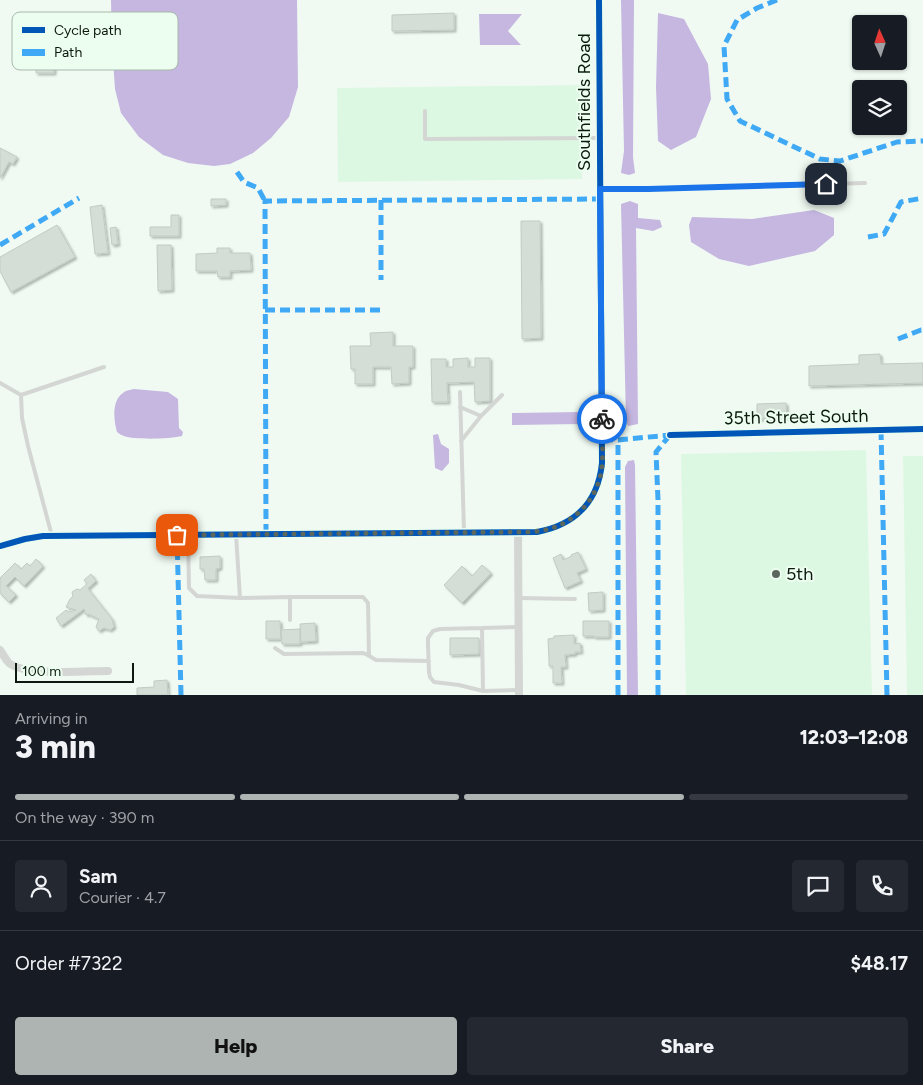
<!DOCTYPE html>
<html lang="en">
<head>
<meta charset="utf-8">
<style>
	body { margin:0; font-family:Figtree,sans-serif; background:#242831; color:#f1f3f6; height:100vh; display:flex; flex-direction:column; font-size:19px; white-space:nowrap }
	* { box-sizing:border-box; margin:0 }
	p { font-size:16px; color:#9ea1a6 }
	.icon { flex:none; width:28px; height:28px; fill:none; stroke:currentColor; stroke-width:2; stroke-linecap:round; stroke-linejoin:round }
	.map { position:relative; height:695px; overflow:hidden }
	.drawer { display:flex; flex-direction:column; background:#171b24; flex:1 }
	.drawer>* { flex:none }
	.needle { width:32px; rotate:357deg }
	.buttons { position:absolute; left:852px; top:15px; display:grid; gap:10px }
	.buttons a { display:grid; place-items:center; width:55px; height:55px; border-radius:5px; background:#171b24; box-shadow:0 1px 4px #0004; font-size:25px }
	.scale { position:absolute; left:15px; bottom:12px; width:119px; box-sizing:border-box; padding-left:5px; border:2px solid #0d180f; border-top:0; font-size:14px; line-height:18px; white-space:nowrap; color:#0d180f; -webkit-text-stroke:4px #ecfeef; paint-order:stroke }
	.pin { position:absolute; display:grid; place-items:center; width:42px; height:42px; color:#fff; margin:-21px; border-radius:10px; box-shadow:0 2px 8px #0006 }
	.courier { position:absolute; display:grid; place-items:center; width:50px; height:50px; margin:-25px; border:4px solid #1a73e8; border-radius:50%; background:#fff; color:#222; box-shadow:0 1px 6px #0007 }
	.head em { font-style:normal; font-weight:800 }
	.head div { display:flex; flex-direction:column-reverse }
	.head { display:flex; align-items:center; justify-content:space-between; height:85px; padding:0 15px }
	h1 { font-size:32px; font-weight:800; line-height:38px }
	.bar { display:grid; grid-template-columns:repeat(4,1fr); gap:8px 5px; align-content:center; height:60px; padding:0 15px }
	.bar i { height:6px; border-radius:4px; background:#363941 }
	.bar .selected { background:#aeb4b2 }
	.bar p { grid-column:span 4 }
	.line { display:flex; align-items:center; gap:12px; padding:0 15px; border-top:1px solid #363941 }
	.line div { flex:1 }
	.round { display:grid; place-items:center; flex:none; width:52px; height:52px; border-radius:5px; background:#242831 }
	.button { display:flex; gap:10px; margin-top:auto; padding:10px 15px }
	.button a { flex:1; height:58px; border-radius:5px; background:#aeb4b2; color:#111; font-size:20px; font-weight:800; line-height:58px; text-align:center }
	.button a+a { background:#242831; color:#f1f3f6 }
	.map>svg:first-child { display:block }
</style>
</head>
<body>
<div class="map">
<svg width="923" height="695" viewBox="0 0 923 695">
	<defs>
		<filter id="shadow"><feDropShadow dx="2" dy="2" stdDeviation="1" flood-color="#0004"/></filter>
	</defs>
	<rect width="100%" height="100%" fill="#f0faf2"/>
	<path fill="#ddf8e2" d="M581 85 582 179 338 182 337 88Z
		M866 450 872 695H686L681 454Z
		M903 456H923V695H907Z"/>
	<path fill="#c5b7e0" d="M111 0H297L298 87 289 117 271 138 253 153 230 164 214 166 188 163 163 155 139 137 121 113 115 89 112 46Z
		M621 0H634L633 157 635 173 629 175 621 173 624 151Z
		M658 13 684 19 708 64 711 99 696 137 671 150 658 141 656 87Z
		M479 14H522L508 31 521 45H480Z
		M630 201 638 204V218L660 220 662 227 653 231 636 228 638 424 628 426 626 420 621 204Z
		M814 210 834 218V235L815 251 749 266 719 259 691 242 689 225 692 217 752 219Z
		M134 389 168 392 178 399 179 428 183 432 182 436C170 439 135 440 124 436 122 435 119 434 117 432 114 421 111 401 123 393 126 390 130 390 134 389Z
		M582 412V424L512 425V413Z
		M438 434 441 444 449 449V463L442 471 435 468 433 435Z
		M634 460 635 465 638 695H627L625 467 628 461Z"/>
	<path fill="#d4ded6" stroke="#c1cbc3" filter="url(#shadow)" d="M454 13V30L392 31V15Z
		M15 30H43V41H59V62H54V73H36V62H27V56H34L35 40H15Z
		M0 148 17 157 13 164 9 162 0 178Z
		M211 199H226V205L211 206Z
		M102 205 108 253 95 254 90 207Z
		M171 215H179V236H150V227H171Z
		M521 221H540L541 338 522 339Z
		M57 225 75 257 11 292 0 271V257Z
		M116 227 118 244 112 245 110 228Z
		M157 245H171L172 290 158 291Z
		M217 248H230V253H250L251 270 230 271V277H218L217 271H196V254L217 253Z
		M393 332V346H413V367H409V383L392 384 391 367H373V384H355V369H351L350 346H371L370 333Z
		M880 354 881 364 923 363V383L809 386V366L859 364V355Z
		M468 358V367H475V358H490V401L475 402 474 382 447 383 448 402H432L431 359H446V367H453V359Z
		M786 403 787 418 757 419V404Z
		M578 552 586 569 577 573 581 581 565 588 553 558 561 554 563 560 572 556 571 555Z
		M220 556V568L216 569V580H205L204 569H200V557Z
		M36 559 43 566 24 586 15 577 6 586 16 595 9 602 0 593V578L15 563 21 569 27 563 30 566Z
		M482 565 491 573 462 603 444 585 462 566 472 576Z
		M91 574 96 581 88 588 89 590 112 619 114 627 110 630 104 628 99 631 96 627 99 619 88 614 86 615 84 609 61 626 56 618 66 610 68 612 76 610 66 607 70 599 73 596 72 592 77 589 80 590 87 584 84 580Z
		M603 592V610L589 611 588 593Z
		M266 621H280L281 639H266Z
		M583 621H609V637H594V636H583Z
		M315 623 316 641 301 642 300 624Z
		M300 629V644H282L281 630Z
		M574 635V644L580 643 581 652H575V654L565 655 566 667H561L562 683H553V666H549V660L548 639 554 638V636Z
		M450 638H479V654L450 655Z
		M167 680 168 695H137V688L154 687V681Z"/>
	<g fill="none" stroke-linecap="round" stroke-linejoin="round">
		<path stroke="#d4d6d4" stroke-width="4" d="M425 111V139L600 138
			M600 189H648L865 183
			M0 383 21 395 104 367
			M460 392 464 532
			M21 395 22 418 28 446 52 536
			M460 407 481 416
			M461 441 481 416 502 395
			M188 536 189 588 197 596 240 598 236 534
			M290 597H363L368 603 369 656
			M240 598 290 597V620
			M519 598 575 599
			M519 627 482 628 483 691 519 690
			M482 628 440 629 433 631 428 638V646L429 672 430 677 434 682 459 685 483 691
			M275 648 284 654 362 653 366 654 376 660 429 661"/>
		<path stroke="#d4d6d4" stroke-width="8" d="M670 435 923 429
			M518 532 519 695
			M0 546 25 539 43 536 537 532C575 525 598 502 602 463L599 0
			M0 650C3 654 5 659 9 663 24 676 87 671 108 671"/>
		<path stroke="#3fa9f5" stroke-width="5" stroke-dasharray="10 5" stroke-linecap="butt" d="M777 0 757 8 737 20 724 46 727 99 740 121 820 159 840 161 897 142 923 141
			M237 172 244 182 258 188 265 201
			M381 200V280
			M868 237 884 234 901 202 923 198
			M0 245 79 198
			M265 310H383
			M898 339 921 330H923
			M881 430 887 695
			M603 439 618 440 670 435
			M266 534 265 201 600 199
			M177 535 181 695
			M618 695V440
			M658 695V500L656 452 670 435"/>
		<g stroke="#ecfeef" stroke-width="9">
			<path id="cycleway" d="M670 435 923 429
				M0 546 25 539 43 536 537 532C575 525 598 502 602 463L599 0"/>
		</g>
		<use href="#cycleway" stroke="#0057b8" stroke-width="6"/>
	</g>
	<g fill="none" stroke-linecap="round" stroke-linejoin="round">
		<path stroke="#5c675e" stroke-width="5" stroke-dasharray="0 9" d="M177 535 518 532C528 532 539 532 549 529 575 522 596 500 601 473 604 456 602 437 602 419"/>
		<path stroke="#1a73e8" stroke-width="6" d="M602 419 600 189H648L826 184"/>
	</g>
	<circle fill="#5c675e" stroke="#ecfeef" stroke-width="2" cx="776" cy="574" r="5"/>
	<g text-anchor="middle" stroke-width="4" stroke-linejoin="round" paint-order="stroke">
		<g font-size="18" fill="#0d180f" stroke="#ecfeef">
			<text transform="translate(584 102) rotate(-90)" y="6">Southfields Road</text>
			<text transform="translate(796 417) rotate(-1)" y="6">35th Street South</text>
		</g>
		<g font-size="18" fill="#0d180f" stroke="#ecfeef" text-anchor="start">
			<text x="786" y="580">5th</text>
		</g>
	</g>
	<rect x="12" y="12" width="166" height="58" rx="8" fill="#ecfeef" stroke="#a9b9ac" stroke-width="1"/>
	<rect x="22" y="27" width="23" height="6" fill="#0057b8"/>
	<rect x="22" y="49" width="23" height="7" fill="#3fa9f5"/>
	<g font-size="14" fill="#0d180f">
		<text x="54" y="35">Cycle path</text>
		<text x="54" y="57">Path</text>
	</g>
</svg>
<div class="buttons">
<a><svg class="needle" viewBox="-14 -14 28 28"><path d="M0-13l5 13h-10z" fill="#e53935"/><path d="M0 13l5-13h-10z" fill="#9ea1a6"/></svg></a>
<a><svg class="icon" aria-label="layers" viewBox="0 0 24 24"><path d="M12 4l9 5-9 5-9-5zM3 14l9 5 9-5"/></svg></a>
</div>
<div class="scale">100 m</div>
<div class="pin" style="left:177px;top:535px;background:#ea580c"><svg class="icon" aria-label="bag" viewBox="0 0 24 24"><path d="M5 8h14l-1 12H6zM9 8a3 3 0 0 1 6 0"/></svg></div>
<div class="pin" style="left:826px;top:184px;background:#1f2937"><svg class="icon" aria-label="home" viewBox="0 0 24 24"><path d="M3 11l9-7 9 7M6 9v11h12V9"/></svg></div>
<div class="courier" style="left:602px;top:419px"><svg class="icon" aria-label="bike" viewBox="0 0 24 24"><circle cx="6" cy="16" r="4"/><circle cx="18" cy="16" r="4"/><path d="M6 16l4-8h5l3 8M10 8l3 8H6M13 5h3"/></svg></div>
</div>
<section class="drawer">
<div class="head"><div><h1>3 min</h1><p>Arriving in</p></div><em>12:03–12:08</em></div>
<div class="bar"><i class="selected"></i><i class="selected"></i><i class="selected"></i><i></i><p>On the way · 390 m</p></div>
<div class="line" style="height:90px"><a class="round"><svg class="icon" aria-label="person" viewBox="0 0 24 24"><circle cx="12" cy="8" r="4"/><path d="M4 21q1-7 8-7t8 7"/></svg></a><div><b>Sam</b><p>Courier · 4.7</p></div><a class="round"><svg class="icon" aria-label="chat" viewBox="0 0 24 24"><path d="M4 5h16v11H9l-5 4z"/></svg></a><a class="round"><svg class="icon" aria-label="phone" viewBox="0 0 24 24"><path d="M5 4h4l2 5-3 2q2 4 5 5l2-3 5 2v4C11 20 4 13 5 4z"/></svg></a></div>
<div class="line" style="height:65px"><div>Order #7322</div><b>$48.17</b></div>
<div class="button"><a>Help</a><a>Share</a></div>
</section>
</body>
</html>
